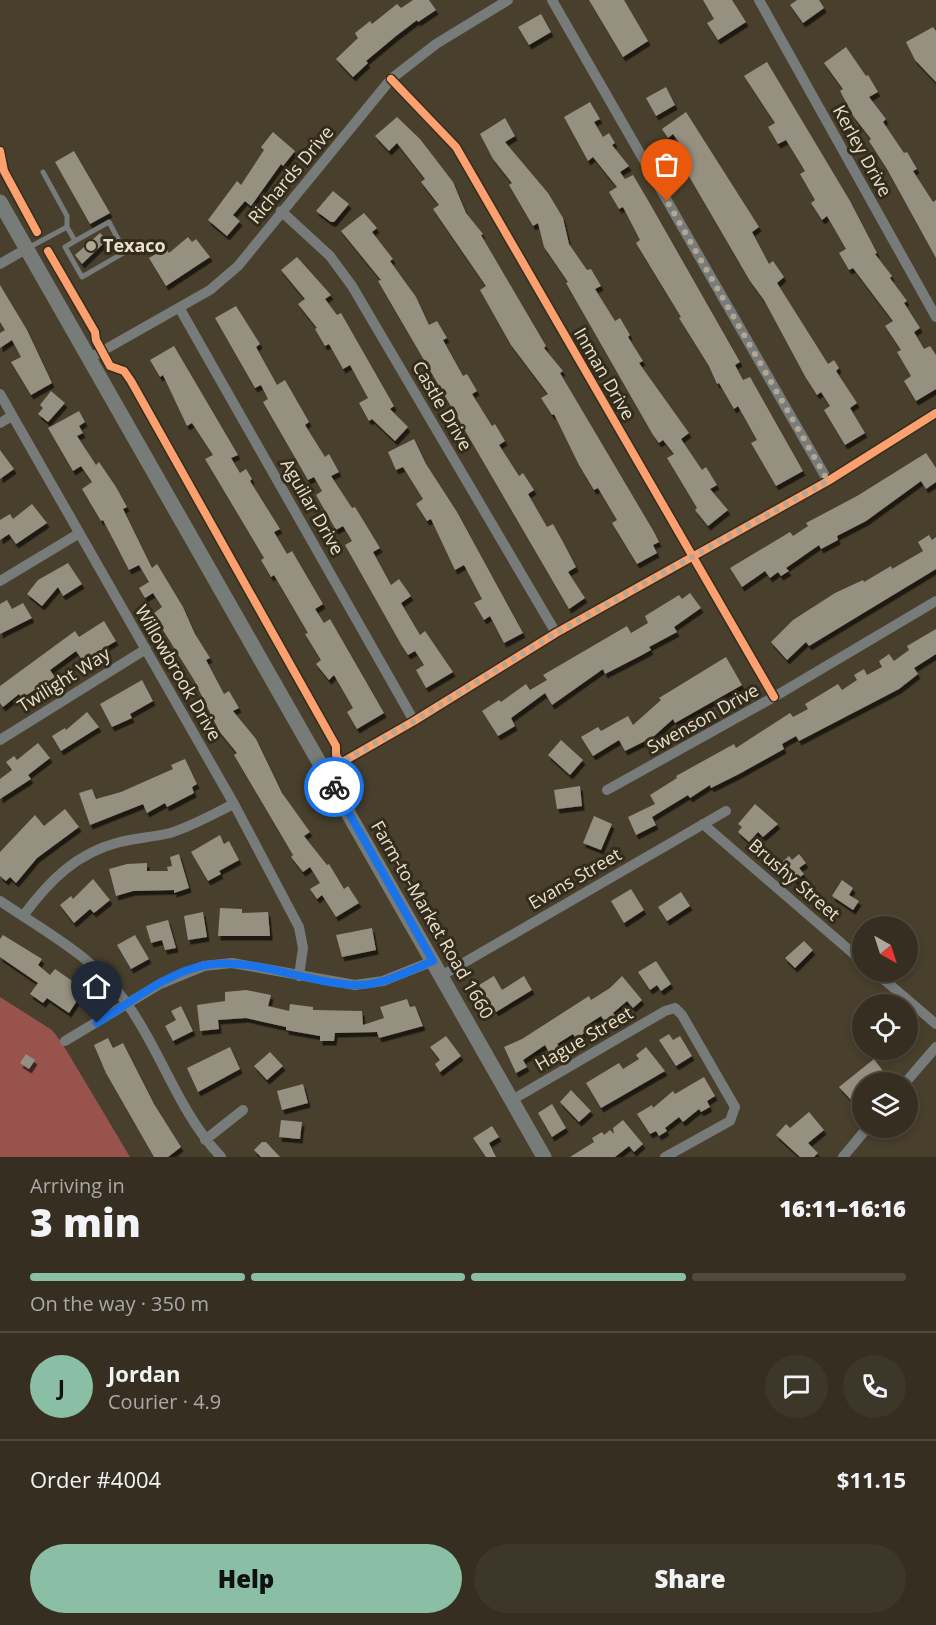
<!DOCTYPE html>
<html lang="en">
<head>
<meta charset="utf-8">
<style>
	body { margin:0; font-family:"Open Sans",sans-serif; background:#3d372a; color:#f1f3f6; height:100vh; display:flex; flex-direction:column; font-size:22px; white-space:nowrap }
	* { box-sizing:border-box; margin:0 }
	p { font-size:20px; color:#aaa9a5 }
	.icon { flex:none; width:33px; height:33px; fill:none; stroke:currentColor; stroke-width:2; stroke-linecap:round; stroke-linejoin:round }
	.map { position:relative; height:1157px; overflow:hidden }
	.sheet { display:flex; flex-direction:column; background:#362f21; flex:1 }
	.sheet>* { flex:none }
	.needle { width:39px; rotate:141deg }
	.buttons { position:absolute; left:852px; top:916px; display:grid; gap:12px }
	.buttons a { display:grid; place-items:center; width:66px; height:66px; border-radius:50%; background:#362f21; box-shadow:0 3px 9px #0003,0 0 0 2px #504a3f; font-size:30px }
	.pin { position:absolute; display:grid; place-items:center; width:51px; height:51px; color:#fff; margin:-62px -26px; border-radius:50% 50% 50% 0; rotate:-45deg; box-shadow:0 0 6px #0007 }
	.pin .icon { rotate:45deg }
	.courier { position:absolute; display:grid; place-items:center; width:60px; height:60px; margin:-30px; border:4px solid #1a73e8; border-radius:50%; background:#fff; color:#222; box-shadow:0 2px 8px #0007 }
	.summary em { font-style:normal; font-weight:800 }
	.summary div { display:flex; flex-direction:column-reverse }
	.summary { display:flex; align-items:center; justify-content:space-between; height:102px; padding:0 30px }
	h1 { font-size:39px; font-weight:800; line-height:45px }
	.bar { display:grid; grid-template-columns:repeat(4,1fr); gap:9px 6px; align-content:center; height:72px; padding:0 30px }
	.bar i { height:8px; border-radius:4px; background:#504a3f }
	.bar .current { background:#8abfa5 }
	.bar p { grid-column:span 4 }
	.line { display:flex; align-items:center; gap:15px; padding:0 30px; border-top:2px solid #504a3f }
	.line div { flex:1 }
	.round { display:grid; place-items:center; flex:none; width:63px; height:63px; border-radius:32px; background:#3d372a }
	.primary-button { display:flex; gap:12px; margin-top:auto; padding:12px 30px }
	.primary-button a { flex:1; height:69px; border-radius:36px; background:#8abfa5; color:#111; font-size:24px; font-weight:800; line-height:69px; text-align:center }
	.primary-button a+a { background:#3d372a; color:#f1f3f6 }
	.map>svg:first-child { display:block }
</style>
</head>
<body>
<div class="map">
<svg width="936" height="1157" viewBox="0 0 936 1157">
	<defs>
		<filter id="shadow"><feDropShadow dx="2.5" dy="4.5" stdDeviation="0" flood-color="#0009"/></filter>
	</defs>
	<rect width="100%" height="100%" fill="#483f2c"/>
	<path fill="#98534c" d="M0 997 52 1030 62 1043 130 1157H0Z"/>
	<path fill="#959080" filter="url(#shadow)" d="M413 0H429L436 10 418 22 417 20 396 36 366 61 368 63 353 77 336 59 358 38 355 33 370 21 372 24 397 4 401 8Z
		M589 0H624L648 41 623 57Z
		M703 0H732L746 22 718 40 707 23 714 19Z
		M797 0H819L824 8 803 23 790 5Z
		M541 14 551 32 529 45 518 27Z
		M933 27 936 31V82L915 60 906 42Z
		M846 47 866 76 868 75 878 92 869 97 886 119 883 122 904 153 907 152 917 169 913 171 933 202 936 200V258L887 169 869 141 871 139 854 117 840 91 843 89 824 63Z
		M767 62 850 201 877 253 875 254 892 276 890 278 907 301 904 303 920 328 914 332 924 349 930 346 936 355V389L916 401 904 381 911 376 897 352 901 350 885 326 893 321 853 268 849 270 839 253 846 249 827 216 822 220 811 203 815 200 800 174 805 171 786 140 778 144 768 127 775 123 744 76Z
		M666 87 675 105 656 116 646 98Z
		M590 102 600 119 594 122 603 137 609 133 615 143 612 145 629 166 620 172 625 179 633 175 649 202 740 362 735 365 743 380 750 377 803 471 776 486 751 443 757 440 738 406 734 409 719 383 717 384 709 366 679 318 681 317 636 243 640 240 623 207 619 209 609 192 617 187 593 157 588 161 564 117Z
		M686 112 759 227 752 232 769 264 773 261 784 277 777 283 828 364 834 360 839 368 836 371 857 403 850 408 865 433 845 445 824 410 830 406 821 392 817 395 806 378 764 300 750 281 690 178 677 152 683 148 673 134 668 138 662 129Z
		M397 117 420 139 453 182 466 213 483 234 481 235 546 346 544 348 563 371 560 373 654 532 659 542 653 545 657 553 637 564 612 523 617 520 598 488 594 490 579 465 554 414 552 415 541 398 548 394 511 345 480 290 486 286 433 209 439 205 421 182 425 179 397 143 389 151 375 136Z
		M505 118 515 136 505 142 548 193 563 218 569 244 587 270 591 269 601 286 595 289 615 321 620 318 630 335 628 337 643 361 639 363 689 433 681 439 702 470 706 467 717 485 710 489 728 510 708 526 695 510 697 508 667 458 674 454 663 440 659 443 653 435 566 283 568 282 544 247 538 223 533 226 509 185 512 183 493 159 480 134Z
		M273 132 295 151 283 166 281 164 251 206 245 201 233 215 240 221 227 236 208 220 237 181 241 185 264 150 261 147Z
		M74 151 110 213 90 224 55 162Z
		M333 191 349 204 334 222H331L316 211Z
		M364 213 377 228 372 232 393 259 390 261 416 297 429 325 437 321 447 338 443 340 463 376 467 374 477 391 472 394 492 426 495 424 505 441 499 445 519 476 523 473 534 490 528 494 547 527 553 524 563 542 576 567 568 572 585 598 569 609 378 281 381 280 341 231Z
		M100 233 107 240 82 264 75 255Z
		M188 237 192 242 196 239 210 257 166 286 149 258 166 248 169 253Z
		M297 257 331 295 325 299 337 315 341 313 394 406 390 409 408 427 395 441 372 419 369 421 359 403 368 398 350 365 343 369 329 344 325 346 315 329 317 328 298 304 305 299 281 270Z
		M0 285 27 330 52 383 31 395 11 362 21 357 12 340 0 348V333L5 330 0 322Z
		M236 306 260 344 256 347 277 385 285 380 309 422 305 425 325 457 329 454 339 472 331 476 352 508 355 507 380 548 373 552 391 585 399 579 411 596 401 603 420 635 425 631 453 672 426 688 416 670 424 665 415 651 408 655 402 646 345 545 352 541 343 526 336 530 316 495 322 491 314 477 308 480 263 402 268 399 261 385 255 388 215 318Z
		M174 346 238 455 231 458 240 473 246 469 252 479 250 481 280 529 274 532 287 554 292 551 323 604 315 609 324 623 330 619 384 713 357 729 347 712 353 708 334 675 329 680 316 664 321 660 305 634 308 633 274 575 271 577 261 560 264 558 205 459 213 455 192 423 187 426 163 375 160 377 150 360Z
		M51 391 65 403 48 422 38 414 43 408 40 405Z
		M79 411 85 422 79 426 83 433 77 436 96 465 99 462 116 487 127 507 123 509 152 568 157 564 183 607 195 634 210 658 206 660 224 694 229 691 239 708 233 711 256 739 282 793 310 832 304 836 327 865 329 864 344 889 348 886 359 903 336 917 322 895 317 899 310 889 320 883 310 867 303 872 291 857 293 855 234 755 237 753 219 731 194 680 153 614 162 607 153 593 145 598 139 588 149 582 139 565 129 570 103 520 101 521 82 489 92 482 81 466 73 471 48 428Z
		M414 439 426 464 457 512 523 633 504 643 490 616 484 620 474 603 482 599 464 565 455 570 431 519 427 521 416 504 423 499 403 467 396 470 388 452Z
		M0 450 14 469 0 479Z
		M926 453 936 468V482L926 489 921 481 866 521 837 536 838 540 821 549 819 545 786 568 789 571 781 576 778 572 770 578 765 571 742 587 730 568 790 532 793 536 808 526 806 523 857 496Z
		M32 504 47 523 16 544 9 534 0 540V520L10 514 13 519Z
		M929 535 932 540 936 537V569L809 646 806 642 787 660 771 642 793 620 835 593 863 580 864 582 891 566 892 569 923 551 918 542Z
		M68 563 82 584 63 596 58 587 42 606 27 594 38 580Z
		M690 593 701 608 674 627 677 632 649 647 651 650 642 655 605 674 603 669 552 705 545 693 511 718 515 726 498 736 482 711 499 700 501 702 526 684 530 690 547 680 543 675 627 626 631 633 648 623 645 616 679 595 682 599Z
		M7 600 12 609 23 603 32 618 0 634V604Z
		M104 621 116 641 83 661 76 651 50 670 55 677 22 698 19 694 3 707 0 703V686L75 631 79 637Z
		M936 629V654L914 668 918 674 899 689 799 741 796 736 782 744 784 749 739 774 711 788 710 785 690 798 688 795 652 817 656 825 636 835 628 817 655 804 650 795 677 778 676 776 734 744 736 748 790 713 793 717 808 709 805 704 838 684 842 690 857 680 854 675 864 669 867 675 882 667 879 661 889 654 894 661 909 650 907 646Z
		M726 657 742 685 675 723 673 719 653 737 625 751 619 740 593 756 581 737 598 727 601 731 628 716 633 725 661 700 659 698Z
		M142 680 153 701 130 714 132 718 112 727 100 704Z
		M87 712 99 727 61 751 52 736 65 728 66 730Z
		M561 740 583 760 570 775 548 755Z
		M38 743 50 758 28 775 31 779 0 799V779L12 770 6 762 14 756 17 760Z
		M185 759 197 784 192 787 194 793 167 807 165 803 147 813 143 804 90 825 79 793 92 789 96 799 121 792 173 769 171 765Z
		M580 786 582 806 557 809 554 790Z
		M755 804 778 824 763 837 758 832 749 842 738 832 742 827 738 824Z
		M65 809 79 827 37 858 16 883 10 877 6 881 0 876V852L35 815 44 826Z
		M594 816 612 824 601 850 583 843Z
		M220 835 224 844 229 841 239 860 219 871 221 874 208 881 191 852Z
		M179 854 189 888 174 893V890L133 891 116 896 109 869 127 864 147 863V871H168L167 867 172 866 170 857Z
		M799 854 806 863 799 868 804 874 795 881 780 864 789 856 792 860Z
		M93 879 110 900 94 913 90 909 74 923 60 905 71 896 73 899Z
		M842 880 853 888 849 895 859 901 853 910 832 896Z
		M631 889 644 910 624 923 611 901Z
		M681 892 690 906 667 921 658 907Z
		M220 908 242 909V913L268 912 270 936H218Z
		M203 912 207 937 188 940 184 916Z
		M168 920 176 948 165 950 162 940 151 943 146 926Z
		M372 928 376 950 342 957 336 935Z
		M3 935 42 959 38 965 50 975 55 969 78 985 73 992 80 996 69 1013 47 998 43 1003 30 994 38 983 0 957V939Z
		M135 935 149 959 131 969 117 945Z
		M804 941 813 950 795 968 785 958Z
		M656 961 671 984 661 991 657 985 650 990 638 972Z
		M494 976 502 990 524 976 532 990 496 1012 479 985Z
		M622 976 642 1000 633 1008 627 1001 613 1013 615 1016 605 1022 601 1016 584 1027 587 1031 576 1039 573 1034 557 1044 560 1048 550 1054 545 1045 523 1060 527 1067 516 1073 504 1047 522 1039 589 996 591 1000 610 988Z
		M246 990 271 995 268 1006 289 1011 290 1004 313 1007V1010L362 1011 363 1025 384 1018 380 1007 407 999 410 1007 415 1006 423 1026 379 1038 377 1032 335 1033 334 1041H320V1036L286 1030V1027L246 1018 218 1020 219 1029 200 1031 197 1005 225 1001V992Z
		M181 1006 193 1031 173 1041 165 1026 176 1020 171 1011Z
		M669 1034 673 1040 680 1036 692 1056 676 1066 659 1040Z
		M446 1036 461 1056 440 1072 435 1064 440 1060 430 1047Z
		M108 1038 113 1048 123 1043 154 1104 181 1147 168 1157H154L106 1073 94 1045Z
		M230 1047 240 1069 198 1092 187 1068Z
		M646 1047 665 1071 601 1108 586 1083 619 1063 623 1069 639 1059 636 1055Z
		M270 1052 283 1066 267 1080 254 1066Z
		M26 1054 35 1060 29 1069 20 1063Z
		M874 1059 883 1071 868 1083H862V1091L852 1101 839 1087Z
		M704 1077 715 1096 707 1101 710 1107 701 1112 699 1109 683 1122 679 1117 665 1128 667 1131 659 1136 656 1131 650 1134 637 1114 652 1105 653 1108 673 1091 675 1094Z
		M303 1084 308 1103 282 1110 277 1091Z
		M571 1090 591 1111 579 1122 560 1102Z
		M552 1104 566 1128 552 1137 538 1113Z
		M809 1112 824 1130 808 1143 818 1153 814 1157H800L776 1135 786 1124 790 1128Z
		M281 1120 302 1122 300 1139 279 1137Z
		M623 1120 643 1144 634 1152 629 1146 615 1157H570L594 1142 592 1138 602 1132 604 1135 610 1130 614 1134 613 1128Z
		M492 1126 499 1137 489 1143 496 1157H486L473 1138Z
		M262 1142H266L280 1157H261L254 1150Z"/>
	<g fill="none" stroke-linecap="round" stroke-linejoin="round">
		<path stroke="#777b79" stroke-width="5" d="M67 227 75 241 109 222 125 252 82 277 65 247 75 241
			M28 248 67 227V216L43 172"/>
		<path stroke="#777b79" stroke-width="10" d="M552 0 828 481
			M759 0 936 317
			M391 79 456 147 774 697
			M281 211 330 256 352 286 556 633
			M0 264 26 249
			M180 309 414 721
			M90 358 210 290 238 266 391 79 436 44 508 0
			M0 394 234 804 299 927 303 948 299 976
			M0 423 12 416
			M0 581 78 534
			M0 740 146 649
			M325 772 414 721 556 633 828 481 936 413
			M607 790 774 697 936 601
			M703 824 862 961
			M0 901C46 932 96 958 128 1005 163 1055 178 1111 221 1157
			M23 916C49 881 76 853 120 842 136 838 154 837 170 833 193 826 213 814 234 804
			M875 972 936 1024
			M441 976 726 811
			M65 1041 160 984 204 966 232 963 355 985 383 981 433 961
			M905 1083 936 1047
			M512 1100 665 1011 675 1008 682 1015 735 1107 730 1121 665 1157
			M205 1140 243 1110
			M843 1157 867 1128"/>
		<path stroke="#787c78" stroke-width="15" d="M0 202 544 1157"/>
		<g stroke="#332c1c" stroke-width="11">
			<path id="cycleway" d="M391 79 456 147 774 697
				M0 151 4 171 37 232
				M48 251 95 332 96 340 110 366 124 371 131 381 336 746V755L349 776
				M325 772 414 721 556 633 828 481 936 413"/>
		</g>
		<use href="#cycleway" stroke="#fca06f" stroke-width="8"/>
	</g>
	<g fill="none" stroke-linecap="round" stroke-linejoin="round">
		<path stroke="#b1a793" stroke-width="6" stroke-dasharray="0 10.8" d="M334 787 325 772 414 721 556 633 828 481 667 201"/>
		<path stroke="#1a73e8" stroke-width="8" d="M97 1023C130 1003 167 972 206 965 256 957 304 983 355 985 382 986 408 971 433 961L334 787"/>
	</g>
	<circle fill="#b1a793" stroke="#332c1c" stroke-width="2" cx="91" cy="246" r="6"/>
	<g text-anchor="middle" stroke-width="6" stroke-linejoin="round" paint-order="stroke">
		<g font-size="18" fill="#e9dfcb" stroke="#332c1c">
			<text transform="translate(862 151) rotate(61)" y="6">Kerley Drive</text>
			<text transform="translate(291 175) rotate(-50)" y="6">Richards Drive</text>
			<text transform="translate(604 374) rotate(60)" y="6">Inman Drive</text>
			<text transform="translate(442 406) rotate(60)" y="6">Castle Drive</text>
			<text transform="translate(312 507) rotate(60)" y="6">Aguilar Drive</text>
			<text transform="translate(178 673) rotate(60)" y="6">Willowbrook Drive</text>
			<text transform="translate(64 680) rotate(-32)" y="6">Twilight Way</text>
			<text transform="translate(703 719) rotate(-29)" y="6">Swenson Drive</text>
			<text transform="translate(575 879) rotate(-30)" y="6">Evans Street</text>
			<text transform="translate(794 880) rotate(41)" y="6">Brushy Street</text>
			<text transform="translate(432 920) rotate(60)" y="6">Farm-to-Market Road 1660</text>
			<text transform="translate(584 1039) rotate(-30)" y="6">Hague Street</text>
		</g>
		<g font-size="18" font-weight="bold" fill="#e9dfcb" stroke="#332c1c" text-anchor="start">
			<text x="103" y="252">Texaco</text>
		</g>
	</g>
</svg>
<div class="buttons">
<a><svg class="needle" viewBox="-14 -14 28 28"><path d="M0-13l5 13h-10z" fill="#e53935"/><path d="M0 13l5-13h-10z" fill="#aaa9a5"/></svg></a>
<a><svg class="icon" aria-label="locate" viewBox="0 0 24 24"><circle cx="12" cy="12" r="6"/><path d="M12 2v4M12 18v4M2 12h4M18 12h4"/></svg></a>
<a><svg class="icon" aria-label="layers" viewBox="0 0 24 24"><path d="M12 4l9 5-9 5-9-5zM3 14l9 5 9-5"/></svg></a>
</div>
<div class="pin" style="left:667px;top:201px;background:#ea580c"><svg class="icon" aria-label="bag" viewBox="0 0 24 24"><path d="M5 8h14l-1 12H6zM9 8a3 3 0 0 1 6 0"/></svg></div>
<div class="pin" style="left:97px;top:1023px;background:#1f2937"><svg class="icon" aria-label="home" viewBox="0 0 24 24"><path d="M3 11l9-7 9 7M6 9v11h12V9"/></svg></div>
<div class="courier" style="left:334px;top:787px"><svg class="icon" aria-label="bike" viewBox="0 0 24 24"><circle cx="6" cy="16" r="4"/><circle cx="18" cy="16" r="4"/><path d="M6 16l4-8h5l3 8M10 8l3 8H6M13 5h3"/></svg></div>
</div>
<section class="sheet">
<div class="summary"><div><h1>3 min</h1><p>Arriving in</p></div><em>16:11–16:16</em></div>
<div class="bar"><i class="current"></i><i class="current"></i><i class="current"></i><i></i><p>On the way · 350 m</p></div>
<div class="line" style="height:108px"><b class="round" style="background:#8abfa5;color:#111">J</b><div><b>Jordan</b><p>Courier · 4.9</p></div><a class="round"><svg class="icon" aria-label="chat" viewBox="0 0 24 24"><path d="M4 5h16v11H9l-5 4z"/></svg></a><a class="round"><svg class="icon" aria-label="phone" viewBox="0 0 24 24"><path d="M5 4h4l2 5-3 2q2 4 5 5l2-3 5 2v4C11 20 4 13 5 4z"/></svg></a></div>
<div class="line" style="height:78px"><div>Order #4004</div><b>$11.15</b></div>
<div class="primary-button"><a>Help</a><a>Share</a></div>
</section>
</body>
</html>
